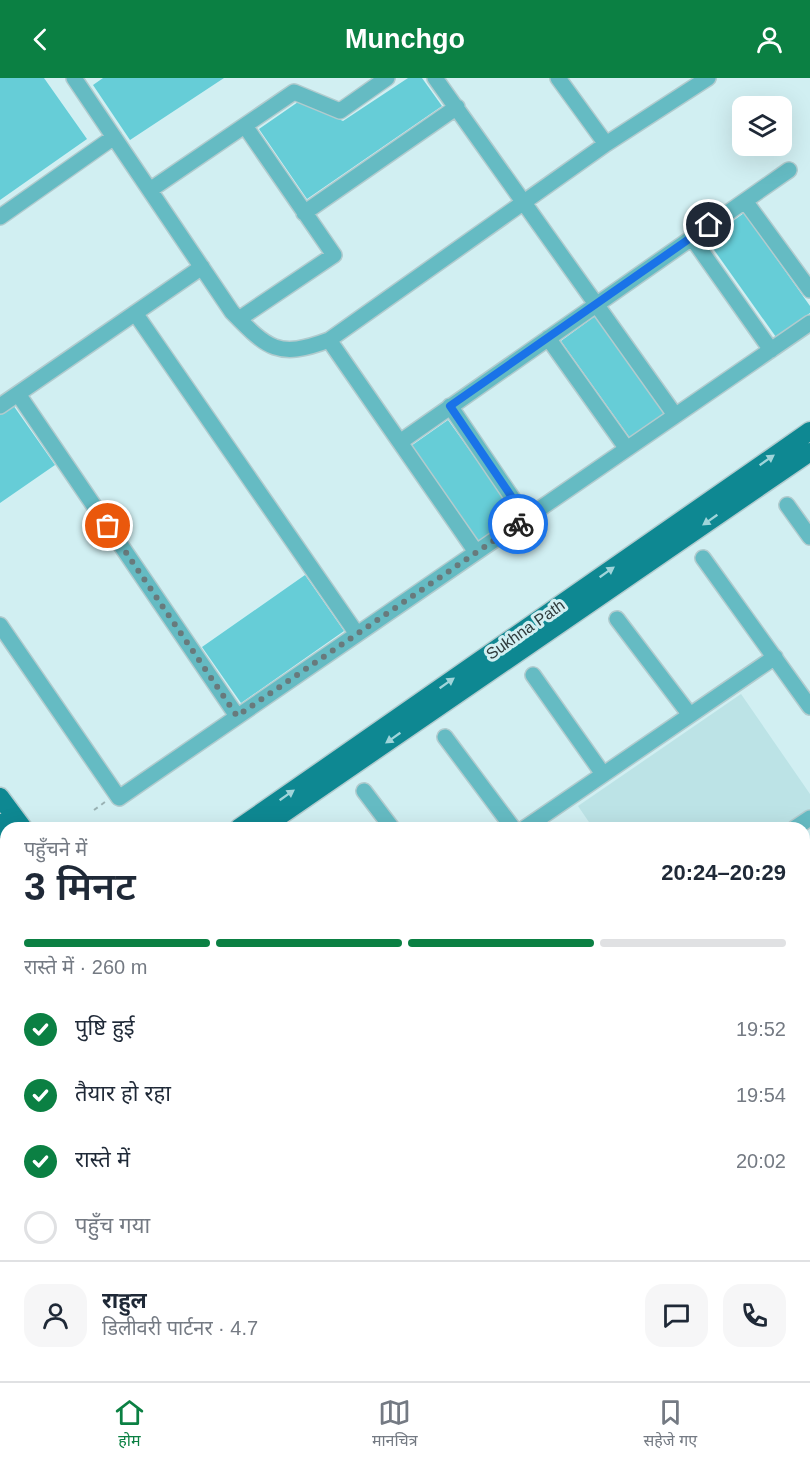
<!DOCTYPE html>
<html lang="hi">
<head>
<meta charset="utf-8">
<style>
	body { margin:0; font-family:Helvetica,"Noto Sans Devanagari",sans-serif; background:#f6f6f7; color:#1f2937; height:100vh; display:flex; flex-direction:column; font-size:22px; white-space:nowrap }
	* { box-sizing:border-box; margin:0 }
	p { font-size:20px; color:#747a83 }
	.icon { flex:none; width:33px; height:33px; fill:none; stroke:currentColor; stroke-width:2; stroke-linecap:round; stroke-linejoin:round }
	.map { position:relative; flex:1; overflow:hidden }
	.side { position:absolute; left:0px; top:744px; width:810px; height:560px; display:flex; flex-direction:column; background:#fff; border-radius:18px 18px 0 0; box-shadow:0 6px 24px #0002 }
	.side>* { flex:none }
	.controls { position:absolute; left:732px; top:18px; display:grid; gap:12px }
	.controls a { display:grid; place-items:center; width:60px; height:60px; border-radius:12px; background:#fff; box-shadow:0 6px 24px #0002; font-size:30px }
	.pin { position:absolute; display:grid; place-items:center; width:51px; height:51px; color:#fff; margin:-26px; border:3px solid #fff; border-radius:50%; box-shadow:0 2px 6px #0007 }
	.courier { position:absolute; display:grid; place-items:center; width:60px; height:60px; margin:-30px; border:4px solid #1a73e8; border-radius:50%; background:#fff; color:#222; box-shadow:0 2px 8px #0007 }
	.head em { font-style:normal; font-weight:600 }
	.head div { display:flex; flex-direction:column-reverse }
	.head { display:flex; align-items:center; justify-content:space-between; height:102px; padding:0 24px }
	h1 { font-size:39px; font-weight:600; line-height:45px }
	.bar { display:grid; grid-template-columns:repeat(4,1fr); gap:9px 6px; align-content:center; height:72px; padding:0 24px }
	.bar i { height:8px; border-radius:4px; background:#e0e1e3 }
	.bar .current { background:#0b8043 }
	.bar p { grid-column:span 4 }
	.line { display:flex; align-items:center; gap:15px; padding:0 24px; border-top:2px solid #e0e1e3 }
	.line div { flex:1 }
	.round { display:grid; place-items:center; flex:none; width:63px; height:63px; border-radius:18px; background:#f6f6f7 }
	ol { padding:0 24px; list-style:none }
	li { display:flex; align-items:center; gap:18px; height:66px }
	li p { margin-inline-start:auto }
	li .icon { padding:6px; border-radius:50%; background:#0b8043; color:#fff; stroke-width:4 }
	li:last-child { color:#747a83 }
	li i { width:33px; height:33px; border:3px solid #e0e1e3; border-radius:50% }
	header { display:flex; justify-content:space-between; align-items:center; height:78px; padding:0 24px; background:#0b8043; color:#fff; font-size:27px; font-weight:600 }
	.tab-bar { display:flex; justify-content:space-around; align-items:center; height:84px; border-top:2px solid #e0e1e3; background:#fff; font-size:16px; color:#747a83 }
	.tab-bar a { display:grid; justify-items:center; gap:3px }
	.tab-bar .current { color:#0b8043 }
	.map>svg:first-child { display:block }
</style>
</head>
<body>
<header><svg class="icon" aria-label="back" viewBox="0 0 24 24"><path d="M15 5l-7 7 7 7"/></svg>Munchgo<svg class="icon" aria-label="person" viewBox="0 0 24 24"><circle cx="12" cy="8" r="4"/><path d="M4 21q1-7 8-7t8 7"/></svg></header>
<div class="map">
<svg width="810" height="1303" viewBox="0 0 810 1303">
	<rect width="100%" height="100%" fill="#d1eff2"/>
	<path fill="#bce3e6" d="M741 616 810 716V731L782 750H593L578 728Z
		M0 775 6 783V886L5 894 0 897Z
		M810 893V1034L804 1025V897Z"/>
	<path fill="#66cdd7" d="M0 0H44L87 61 0 122Z
		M103 0H224L130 62 93 7Z
		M408 0H422L442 28 307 121 259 51 298 24 343 43Z
		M744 135 810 228V235L776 259 707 162Z
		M598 236 668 333 630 360 561 263Z
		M13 327 55 387 0 425V336Z
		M448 342 517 439 480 465 411 368Z
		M305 497 344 553 241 625 202 569Z
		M810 1244V1303H724L732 1298H804V1248Z"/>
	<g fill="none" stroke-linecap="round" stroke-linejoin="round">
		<g stroke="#b1cbce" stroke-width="18">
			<path id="minor" d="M74 0 232 234C268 271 278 281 329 262L606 66 708 0
				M435 0 675 337
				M558 0 606 66
				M150 112 294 14 340 33 387 0
				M745 123 810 212
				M304 135 457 29
				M0 139 114 59
				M692 160 771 272
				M135 235 357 556
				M239 241 334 177 245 48
				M548 260 627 371
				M329 262 476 474
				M18 316 237 638
				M0 328 202 189
				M450 328 526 440
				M400 364 789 92
				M787 427 810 459
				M703 480 810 629
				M617 541 690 637
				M0 547 119 720 810 245
				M533 597 603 696
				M445 659 513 750
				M364 713 392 750
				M525 750 775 579
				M795 750 810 740
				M804 879 810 875
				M0 1030 6 1026
				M804 1063 810 1071
				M0 1076 6 1084
				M804 1230 810 1226
				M0 1247 6 1255
				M35 1298 39 1303
				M186 1298 190 1303
				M563 1298 567 1303
				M164 1303 172 1298
				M365 1303 373 1298
				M701 1303 708 1298"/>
		</g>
		<g stroke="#b1cbce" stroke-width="21">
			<path id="major" d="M0 719 23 750
				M0 745 6 753
				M239 750 810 353
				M262 750 810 374
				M0 937 6 932
				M426 1298 430 1303
				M440 1298 445 1303"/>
		</g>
		<path stroke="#99b1b3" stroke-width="2" stroke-dasharray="4.5 4.5" stroke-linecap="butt" d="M94 732 105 724"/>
		<use href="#minor" stroke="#65bbc3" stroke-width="15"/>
		<use href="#major" stroke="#0e8892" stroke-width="18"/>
	</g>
	<defs><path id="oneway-solid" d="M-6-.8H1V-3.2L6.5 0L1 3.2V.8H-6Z" transform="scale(1.5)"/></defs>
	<g fill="#a0d5da">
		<use href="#oneway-solid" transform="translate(767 382) rotate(-35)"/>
		<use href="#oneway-solid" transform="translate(710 442) rotate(145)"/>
		<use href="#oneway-solid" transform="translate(607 494) rotate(-35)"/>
		<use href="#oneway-solid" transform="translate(447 605) rotate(-35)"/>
		<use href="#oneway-solid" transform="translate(393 660) rotate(145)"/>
		<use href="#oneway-solid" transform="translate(287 717) rotate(-35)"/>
	</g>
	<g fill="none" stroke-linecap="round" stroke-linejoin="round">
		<path stroke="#687a7c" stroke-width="6" stroke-dasharray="0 10.8" d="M108 448 237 638 518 446"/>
		<path stroke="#1a73e8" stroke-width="8" d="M518 446 526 440 450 328 709 147"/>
	</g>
	<g text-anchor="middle" stroke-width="6" stroke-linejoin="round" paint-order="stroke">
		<g font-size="16" fill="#2f3b3c" stroke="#d1eff2">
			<text transform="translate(525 551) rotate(-35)" y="6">Sukhna Path</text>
		</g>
	</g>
</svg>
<div class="controls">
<a><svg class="icon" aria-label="layers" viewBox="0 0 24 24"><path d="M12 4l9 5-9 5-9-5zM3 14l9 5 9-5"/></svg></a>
</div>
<div class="pin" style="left:108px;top:448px;background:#ea580c"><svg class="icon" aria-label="bag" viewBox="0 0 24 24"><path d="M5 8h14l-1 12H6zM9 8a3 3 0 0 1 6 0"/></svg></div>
<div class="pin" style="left:709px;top:147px;background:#1f2937"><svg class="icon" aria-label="home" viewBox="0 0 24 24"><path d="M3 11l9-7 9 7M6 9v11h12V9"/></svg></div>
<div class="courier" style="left:518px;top:446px"><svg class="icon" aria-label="bike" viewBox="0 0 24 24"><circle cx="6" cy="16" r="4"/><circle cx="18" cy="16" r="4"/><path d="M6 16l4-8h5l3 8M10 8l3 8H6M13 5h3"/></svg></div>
<section class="side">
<div class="head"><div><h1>3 मिनट</h1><p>पहुँचने में</p></div><em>20:24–20:29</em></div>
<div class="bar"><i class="current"></i><i class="current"></i><i class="current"></i><i></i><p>रास्ते में · 260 m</p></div>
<ol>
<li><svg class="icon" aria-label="check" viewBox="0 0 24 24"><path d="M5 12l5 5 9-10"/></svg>पुष्टि हुई<p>19:52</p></li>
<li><svg class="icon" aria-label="check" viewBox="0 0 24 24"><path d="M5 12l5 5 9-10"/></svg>तैयार हो रहा<p>19:54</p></li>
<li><svg class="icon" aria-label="check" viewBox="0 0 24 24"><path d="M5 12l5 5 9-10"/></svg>रास्ते में<p>20:02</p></li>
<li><i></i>पहुँच गया</li>
</ol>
<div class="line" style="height:108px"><a class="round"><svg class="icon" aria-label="person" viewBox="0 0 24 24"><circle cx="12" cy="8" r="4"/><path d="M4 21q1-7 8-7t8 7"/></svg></a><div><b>राहुल</b><p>डिलीवरी पार्टनर · 4.7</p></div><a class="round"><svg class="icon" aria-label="chat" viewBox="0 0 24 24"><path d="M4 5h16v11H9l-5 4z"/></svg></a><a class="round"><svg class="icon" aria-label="phone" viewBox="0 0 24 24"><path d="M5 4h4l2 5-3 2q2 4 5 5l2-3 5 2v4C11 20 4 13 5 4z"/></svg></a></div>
</section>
</div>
<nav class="tab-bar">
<a class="current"><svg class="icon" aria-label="home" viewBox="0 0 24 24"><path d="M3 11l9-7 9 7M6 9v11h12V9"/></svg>होम</a>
<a><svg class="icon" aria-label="map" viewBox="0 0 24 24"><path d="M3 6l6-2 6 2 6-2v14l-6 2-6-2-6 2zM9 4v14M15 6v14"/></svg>मानचित्र</a>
<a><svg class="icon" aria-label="saved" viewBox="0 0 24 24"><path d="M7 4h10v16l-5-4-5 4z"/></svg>सहेजे गए</a>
</nav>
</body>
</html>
